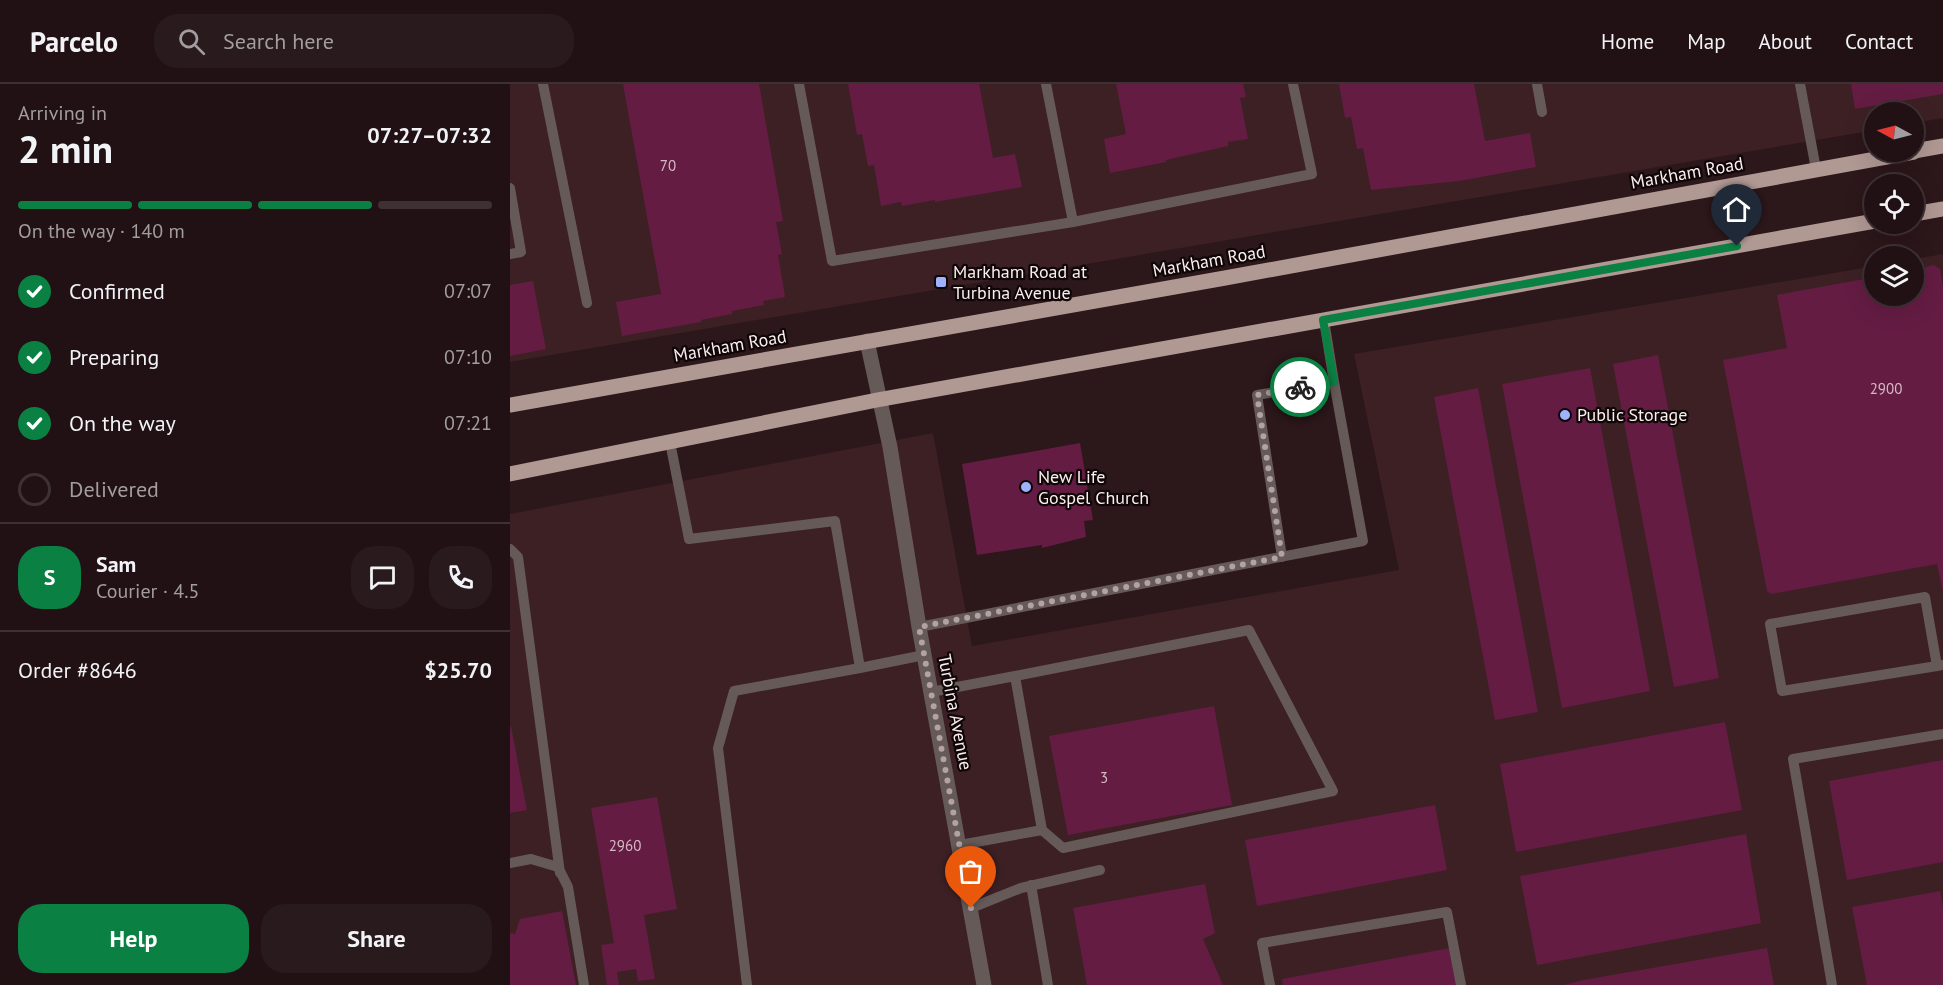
<!DOCTYPE html>
<html lang="en">
<head>
<meta charset="utf-8">
<style>
	body { margin:0; font-family:"PT Sans",sans-serif; background:#291a1d; color:#f1f3f6; height:100vh; display:flex; flex-direction:column; font-size:22px; white-space:nowrap }
	* { box-sizing:border-box; margin:0 }
	p { font-size:20px; color:#a29da0 }
	.icon { flex:none; width:33px; height:33px; fill:none; stroke:currentColor; stroke-width:2; stroke-linecap:round; stroke-linejoin:round }
	.map { position:relative; flex:1; overflow:hidden }
	.details { display:flex; flex-direction:column; background:#211114; width:510px }
	.details>* { flex:none }
	.needle { width:39px; rotate:277deg }
	.buttons { position:absolute; left:1354px; top:18px; display:grid; gap:12px }
	.buttons a { display:grid; place-items:center; width:60px; height:60px; border-radius:50%; background:#211114; box-shadow:0 6px 24px #0002,0 0 0 2px #3e3134; font-size:30px }
	.pin { position:absolute; display:grid; place-items:center; width:51px; height:51px; color:#fff; margin:-62px -26px; border-radius:50% 50% 50% 0; rotate:-45deg; box-shadow:0 0 6px #0007 }
	.pin .icon { rotate:45deg }
	.courier { position:absolute; display:grid; place-items:center; width:60px; height:60px; margin:-30px; border:4px solid #0b8043; border-radius:50%; background:#fff; color:#222; box-shadow:0 2px 8px #0007 }
	.overview em { font-style:normal; font-weight:700 }
	.overview div { display:flex; flex-direction:column-reverse }
	.overview { display:flex; align-items:center; justify-content:space-between; height:102px; padding:0 18px }
	h1 { font-size:39px; font-weight:700; line-height:45px }
	.bar { display:grid; grid-template-columns:repeat(4,1fr); gap:9px 6px; align-content:center; height:72px; padding:0 18px }
	.bar i { height:8px; border-radius:4px; background:#3e3134 }
	.bar .active { background:#0b8043 }
	.bar p { grid-column:span 4 }
	.line { display:flex; align-items:center; gap:15px; padding:0 18px; border-top:2px solid #3e3134 }
	.line div { flex:1 }
	.round { display:grid; place-items:center; flex:none; width:63px; height:63px; border-radius:24px; background:#291a1d }
	ol { padding:0 18px; list-style:none }
	li { display:flex; align-items:center; gap:18px; height:66px }
	li p { margin-inline-start:auto }
	li .icon { padding:6px; border-radius:50%; background:#0b8043; color:#fff; stroke-width:4 }
	li:last-child { color:#a29da0 }
	li i { width:33px; height:33px; border:3px solid #3e3134; border-radius:50% }
	.primary-button { display:flex; gap:12px; margin-top:auto; padding:12px 18px }
	.primary-button a { flex:1; height:69px; border-radius:24px; background:#0b8043; color:#fff; font-size:24px; font-weight:700; line-height:69px; text-align:center }
	.primary-button a+a { background:#291a1d; color:#f1f3f6 }
	header { display:flex; align-items:center; gap:36px; box-sizing:border-box; height:84px; padding:0 30px; background:#211114; border-bottom:2px solid #3e3134 }
	header strong { font-size:28px }
	nav { display:flex; gap:33px; margin-inline-start:auto; font-size:21px }
	.search { width:420px; height:54px; background:#291a1d; display:flex; align-items:center; gap:15px; box-sizing:border-box; padding:0 21px; border-radius:24px; color:#a29da0; font-size:22px }
	main { display:flex; flex:1; min-height:0 }
	.map>svg:first-child { display:block }
</style>
</head>
<body>
<header>
<strong>Parcelo</strong>
<div class="search"><svg class="icon" aria-label="search" viewBox="0 0 24 24"><circle cx="10" cy="10" r="6"/><path d="M15 15l6 6"/></svg>Search here</div>
<nav><a>Home</a><a>Map</a><a>About</a><a>Contact</a></nav>
</header>
<main>
<section class="details">
<div class="overview"><div><h1>2 min</h1><p>Arriving in</p></div><em>07:27–07:32</em></div>
<div class="bar"><i class="active"></i><i class="active"></i><i class="active"></i><i></i><p>On the way · 140 m</p></div>
<ol>
<li><svg class="icon" aria-label="check" viewBox="0 0 24 24"><path d="M5 12l5 5 9-10"/></svg>Confirmed<p>07:07</p></li>
<li><svg class="icon" aria-label="check" viewBox="0 0 24 24"><path d="M5 12l5 5 9-10"/></svg>Preparing<p>07:10</p></li>
<li><svg class="icon" aria-label="check" viewBox="0 0 24 24"><path d="M5 12l5 5 9-10"/></svg>On the way<p>07:21</p></li>
<li><i></i>Delivered</li>
</ol>
<div class="line" style="height:108px"><b class="round" style="background:#0b8043;color:#fff">S</b><div><b>Sam</b><p>Courier · 4.5</p></div><a class="round"><svg class="icon" aria-label="chat" viewBox="0 0 24 24"><path d="M4 5h16v11H9l-5 4z"/></svg></a><a class="round"><svg class="icon" aria-label="phone" viewBox="0 0 24 24"><path d="M5 4h4l2 5-3 2q2 4 5 5l2-3 5 2v4C11 20 4 13 5 4z"/></svg></a></div>
<div class="line" style="height:78px"><div>Order #8646</div><b>$25.70</b></div>
<div class="primary-button"><a>Help</a><a>Share</a></div>
</section>
<div class="map">
<svg width="1433" height="901" viewBox="0 0 1433 901">
	<rect width="100%" height="100%" fill="#2c171a"/>
	<path fill="#3c2024" d="M0 0H1433V34L1404 39V28H1365V46L0 278Z
		M1433 170V901H0V430L423 349 462 562 889 486 844 270 1365 182V212H1404V175Z"/>
	<path fill="#641c43" d="M113 0H249L273 137 266 138 272 170 268 171 275 213 253 217 254 221 222 227V230L191 236V238L112 252 106 218 151 210Z
		M338 0H469L483 74 505 70 512 103 425 118V116L392 122 391 118 371 122 364 81 358 82 352 50 347 51Z
		M606 0H733L736 13 730 14 738 55 718 58V62L656 76V78L600 89 594 55 616 50Z
		M829 0H964L975 57 1020 49 1026 83 949 97 861 106 853 64 847 65 841 33 835 34Z
		M1341 0H1433V10L1345 25Z
		M1424 181 1430 185 1433 202V507L1427 480 1261 510 1257 507 1213 276 1277 264 1267 211 1365 193V212H1404V186Z
		M23 197 36 265 0 272V201Z
		M1148 271 1209 594 1164 603 1103 280Z
		M1080 284 1140 607 1052 624 992 300Z
		M968 304 1028 628 985 636 924 313Z
		M570 359 583 436 574 437 576 453 532 464V461L467 471 452 380Z
		M704 622 722 721 558 751 539 652Z
		M1215 638 1232 726 1006 768 990 680Z
		M1 642 17 726 0 729V643Z
		M1433 676V778L1337 796 1319 697Z
		M147 713 167 825 134 831 145 895 128 897 126 885 107 888 109 901H97L91 861 104 859 81 724Z
		M925 721 937 786 747 822 735 756Z
		M1236 750 1251 839 1027 881 1010 792Z
		M695 800 705 849 693 855 713 901H577L563 824Z
		M1430 807 1433 823V901H1357L1342 823Z
		M52 827 66 901H0V849L5 850 10 835Z
		M940 864 947 901H773L772 895Z
		M1257 864 1264 901H1054L1073 896Z"/>
	<g fill="none" stroke-linecap="round" stroke-linejoin="round">
		<path stroke="#665a58" stroke-width="10" d="M33 0 77 219
			M289 0 322 177 563 138 536 0
			M1027 0 1032 28
			M1290 0 1306 85
			M0 104 11 168 0 170
			M563 138 802 90 783 0
			M814 236 824 298
			M160 358 179 455 325 437 350 584 224 607 208 664 237 901
			M0 465 8 473 50 789
			M409 543 853 457 824 298 747 311 772 473
			M1427 582 1415 513 1260 540 1272 607 1427 582 1433 581
			M350 584 414 571
			M505 592 739 546 823 707 553 764 532 746
			M421 608 505 592 532 746 450 761
			M0 779 21 775 48 783 58 803 74 901
			M521 801 538 901
			M461 824 511 804 590 786
			M760 901 752 859 937 828 951 901
			M1322 901 1283 675 1433 650"/>
		<path stroke="#665a58" stroke-width="15" d="M357 257 380 363 409 543 474 901"/>
		<path stroke="#b09893" stroke-width="15" d="M1404 67 1433 62
			M1404 130 1433 125
			M0 321 715 194 1404 68
			M0 390 367 316 1365 137"/>
	</g>
	<g fill="none" stroke-linecap="round" stroke-linejoin="round">
		<path stroke="#b3a2a4" stroke-width="6" stroke-dasharray="0 10.8" d="M461 824 409 543 772 473 747 311 790 303"/>
		<path stroke="#0b8043" stroke-width="8" d="M790 303 824 298 813 236 1227 162"/>
	</g>
	<g fill="#9fb3fd" stroke="#0e0607" stroke-width="2">
		<rect x="425" y="192" width="12" height="12" rx="3"/>
		<circle cx="1055" cy="331" r="6"/>
		<circle cx="516" cy="403" r="6"/>
	</g>
	<g text-anchor="middle" stroke-width="4.5" stroke-linejoin="round" paint-order="stroke">
		<g font-size="15" fill="#d6b9c3">
			<text x="158" y="87">70</text>
			<text x="1376" y="310">2900</text>
			<text x="594" y="699">3</text>
			<text x="115" y="767">2960</text>
		</g>
		<g font-size="18" fill="#fcedee" stroke="#0e0607">
			<text transform="translate(1177 89) rotate(-10)" y="6">Markham Road</text>
			<text transform="translate(699 177) rotate(-10)" y="6">Markham Road</text>
			<text transform="translate(220 262) rotate(-10)" y="6">Markham Road</text>
			<text transform="translate(445 628) rotate(79)" y="6">Turbina Avenue</text>
		</g>
		<g font-size="18" fill="#fcedee" stroke="#0e0607" text-anchor="start">
			<text x="443" y="194">Markham Road at<tspan x="443" dy="21">Turbina Avenue</tspan></text>
			<text x="1067" y="337">Public Storage</text>
			<text x="528" y="399">New Life<tspan x="528" dy="21">Gospel Church</tspan></text>
		</g>
	</g>
</svg>
<div class="buttons">
<a><svg class="needle" viewBox="-14 -14 28 28"><path d="M0-13l5 13h-10z" fill="#e53935"/><path d="M0 13l5-13h-10z" fill="#a29da0"/></svg></a>
<a><svg class="icon" aria-label="locate" viewBox="0 0 24 24"><circle cx="12" cy="12" r="6"/><path d="M12 2v4M12 18v4M2 12h4M18 12h4"/></svg></a>
<a><svg class="icon" aria-label="layers" viewBox="0 0 24 24"><path d="M12 4l9 5-9 5-9-5zM3 14l9 5 9-5"/></svg></a>
</div>
<div class="pin" style="left:461px;top:824px;background:#ea580c"><svg class="icon" aria-label="bag" viewBox="0 0 24 24"><path d="M5 8h14l-1 12H6zM9 8a3 3 0 0 1 6 0"/></svg></div>
<div class="pin" style="left:1227px;top:162px;background:#1f2937"><svg class="icon" aria-label="home" viewBox="0 0 24 24"><path d="M3 11l9-7 9 7M6 9v11h12V9"/></svg></div>
<div class="courier" style="left:790px;top:303px"><svg class="icon" aria-label="bike" viewBox="0 0 24 24"><circle cx="6" cy="16" r="4"/><circle cx="18" cy="16" r="4"/><path d="M6 16l4-8h5l3 8M10 8l3 8H6M13 5h3"/></svg></div>
</div>
</main>
</body>
</html>
